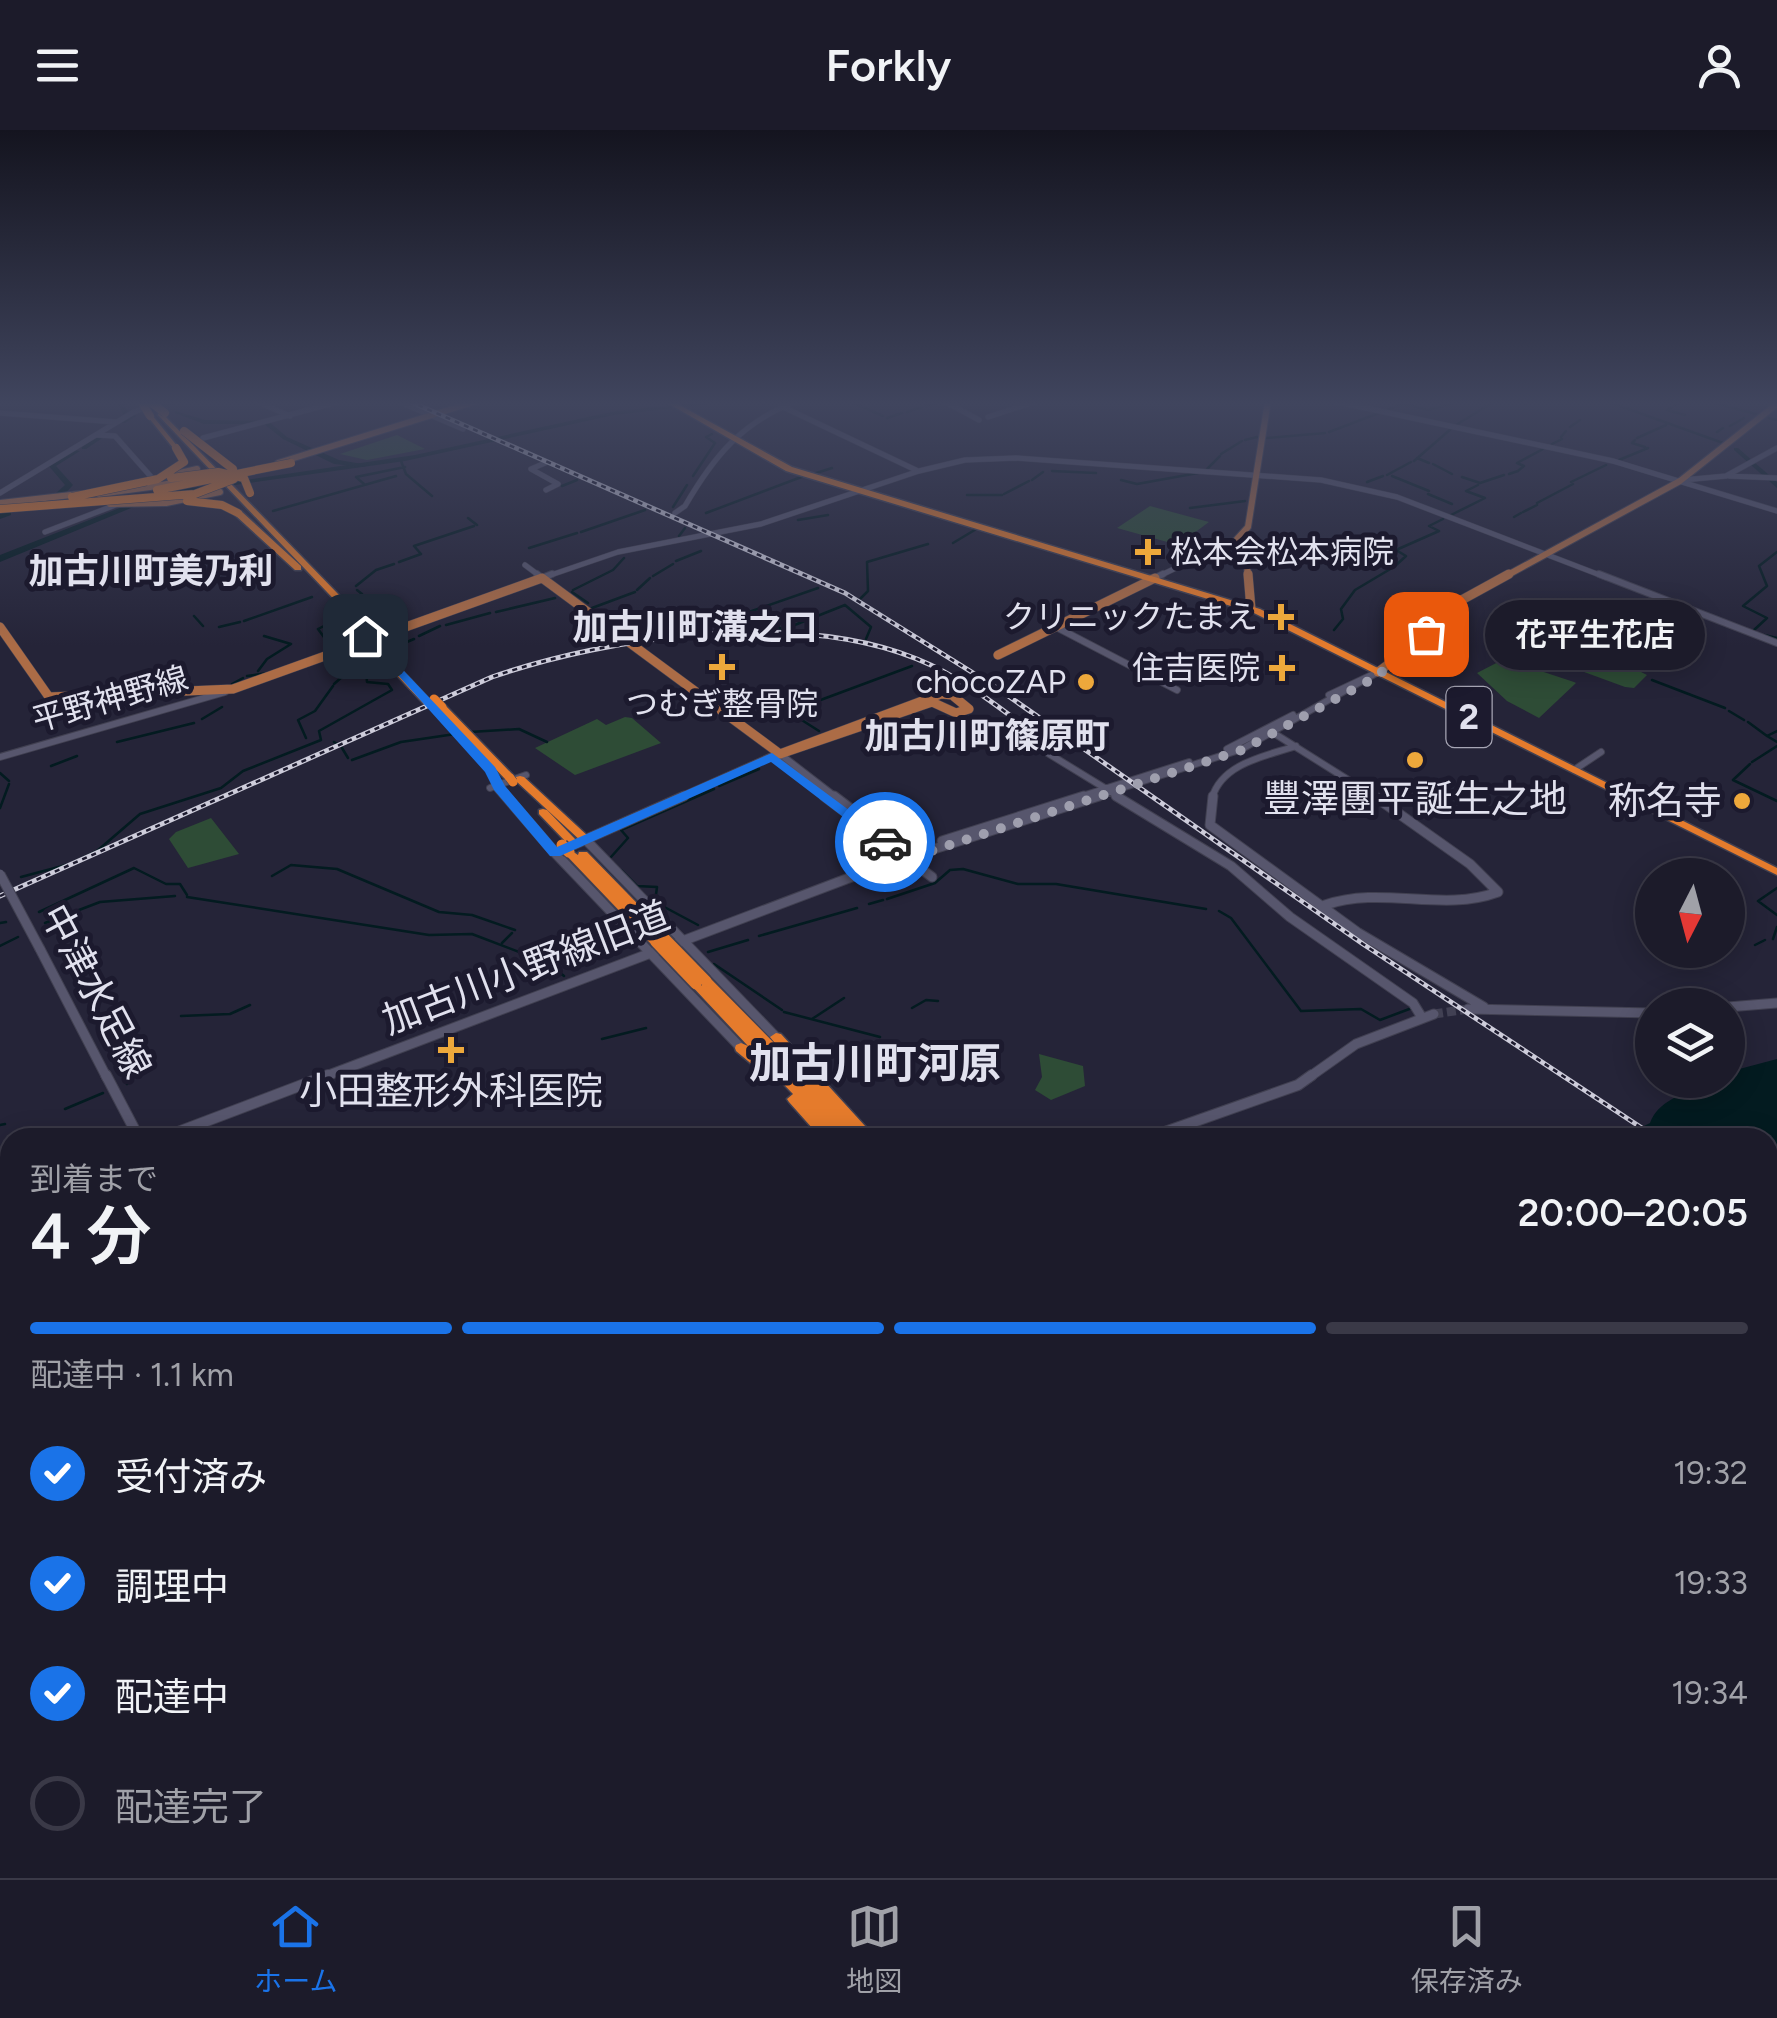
<!DOCTYPE html>
<html lang="ja">
<head>
<meta charset="utf-8">
<style>
	body { margin:0; font-family:Figtree,"Noto Sans JP",sans-serif; background:#292836; color:#f1f3f6; height:100vh; display:flex; flex-direction:column; font-size:38px; white-space:nowrap }
	* { box-sizing:border-box; margin:0 }
	p { font-size:32px; color:#a0a1a8 }
	.icon { flex:none; width:55px; height:55px; fill:none; stroke:currentColor; stroke-width:2; stroke-linecap:round; stroke-linejoin:round }
	.map { position:relative; flex:1; overflow:hidden }
	.panel { position:absolute; left:0px; top:998px; width:1778px; height:752px; display:flex; flex-direction:column; background:#1c1b2a; border-radius:30px 30px 0 0; box-shadow:0 5px 25px #0003,0 0 0 2px #3a3947 }
	.panel>* { flex:none }
	.needle { width:65px; rotate:186deg }
	.tools { position:absolute; left:1635px; top:728px; display:grid; gap:20px }
	.tools a { display:grid; place-items:center; width:110px; height:110px; border-radius:50%; background:#1c1b2a; box-shadow:0 5px 25px #0003,0 0 0 2px #3a3947; font-size:50px }
	.pin { position:absolute; display:grid; place-items:center; width:85px; height:85px; color:#fff; margin:-42px; border-radius:20px; box-shadow:0 5px 15px #0006 }
	.courier { position:absolute; display:grid; place-items:center; width:100px; height:100px; margin:-50px; border:8px solid #1a73e8; border-radius:50%; background:#fff; color:#222; box-shadow:0 2px 12px #0007 }
	.bubble { position:absolute; height:70px; border-radius:35px; background:#1c1b2a; box-shadow:0 5px 25px #0003,0 0 0 2px #3a3947; font-size:32px; font-weight:600; line-height:70px; text-align:center }
	.head em { font-style:normal; font-weight:600 }
	.head div { display:flex; flex-direction:column-reverse }
	.head { display:flex; align-items:center; justify-content:space-between; height:170px; padding:0 30px }
	h1 { font-size:65px; font-weight:600; line-height:75px }
	.bar { display:grid; grid-template-columns:repeat(4,1fr); gap:15px 10px; align-content:center; height:120px; padding:0 30px }
	.bar i { height:12px; border-radius:8px; background:#3a3947 }
	.bar .current { background:#1a73e8 }
	.bar p { grid-column:span 4 }
	ol { padding:0 30px; list-style:none }
	li { display:flex; align-items:center; gap:30px; height:110px }
	li p { margin-inline-start:auto }
	li .icon { padding:10px; border-radius:50%; background:#1a73e8; color:#fff; stroke-width:4 }
	li:last-child { color:#a0a1a8 }
	li i { width:55px; height:55px; border:5px solid #3a3947; border-radius:50% }
	header { display:flex; justify-content:space-between; align-items:center; height:130px; padding:0 30px; background:#1c1b2a; font-size:45px; font-weight:600 }
	.menu { display:flex; justify-content:space-around; align-items:center; height:140px; border-top:2px solid #3a3947; background:#1c1b2a; font-size:28px; color:#a0a1a8 }
	.menu a { display:grid; justify-items:center; gap:5px }
	.menu .current { color:#1a73e8 }
	.map>svg:first-child { display:block }
</style>
</head>
<body>
<header><svg class="icon" aria-label="menu" viewBox="0 0 24 24"><path d="M4 6h16M4 12h16M4 18h16"/></svg>Forkly<svg class="icon" aria-label="person" viewBox="0 0 24 24"><circle cx="12" cy="8" r="4"/><path d="M4 21q1-7 8-7t8 7"/></svg></header>
<div class="map">
<svg width="1777" height="1748" viewBox="0 0 1777 1748">
	<rect width="100%" height="100%" fill="#252438"/>
	<path fill="#2e4c36" d="M397 305 425 319 367 330 340 324Z
		M1150 376 1209 392 1178 415 1117 398Z
		M1567 510 1645 537 1641 542 1647 545 1634 558 1625 557 1546 528Z
		M1504 529 1574 552 1576 553 1539 588 1507 571 1477 543Z
		M625 587 632 588 661 613 575 645 535 618 597 589 606 595Z
		M211 688 239 724 188 738 169 709 176 702Z
		M1039 924 1083 936 1085 956 1051 970 1035 960 1042 947Z
		M1768 1389 1777 1399V1626L1768 1628Z"/>
	<path fill="#031b20" d="M705 271H736L614 285 405 331 193 361 136 376 0 432V425L140 370 185 359 415 325 611 282Z
		M1777 929V1216L1768 1221V1008L1622 1007 1650 993C1659 969 1682 969 1695 950H1728V942Z
		M26 1740H834L821 1748H0Z"/>
	<g fill="none" stroke-linecap="round" stroke-linejoin="round">
		<path stroke="#031b20" stroke-width="2.5" d="M849 271 883 286
			M1606 271 1723 313
			M1683 271 1667 280 1685 285
			M1707 271 1756 284
			M1405 274 1428 280 1462 271
			M926 276 939 272
			M1387 280 1410 271
			M907 282 922 277
			M887 288 902 283
			M1769 288 1777 290
			M1456 295 1495 271
			M1730 296 1744 288
			M1570 297 1580 290
			M1329 302 1379 283
			M1717 302 1723 298
			M1561 307 1566 301
			M1267 308 1325 303
			M1637 308 1666 295
			M1245 310 1257 307
			M1635 310 1632 313 1645 317
			M1552 314 1562 309
			M1221 324 1242 311
			M1417 328 1429 333
			M1619 330 1648 318
			M401 331 406 344 432 366
			M1414 331 1452 298
			M1433 334 1452 344
			M1207 339 1220 326
			M1519 340 1524 336 1517 333 1543 319
			M1052 341 1096 343
			M813 344 832 338
			M1509 344 1518 341
			M1387 345 1411 332
			M693 346 715 313 706 307 712 304
			M1392 346 1429 361
			M1462 347 1480 353 1504 345
			M1032 350 1043 342
			M1121 350 1137 354 1198 343
			M1367 352 1383 346
			M1571 352 1606 335
			M364 354 356 347 405 337
			M562 356 577 350
			M1004 364 1029 351
			M1428 364 1452 374
			M967 365H1002
			M1537 373 1573 354
			M673 377 687 355
			M1190 378 1245 371
			M273 381 396 346
			M1523 382 1537 375
			M706 383 804 346
			M1451 385 1485 368 1466 361 1478 355
			M1514 387 1521 383
			M468 388 477 395
			M798 390 828 385
			M581 402 645 380
			M679 406 685 398
			M953 413 978 398
			M529 418 577 403
			M676 431 701 421
			M399 432 421 424 414 416 474 396
			M1394 437 1406 426 1396 420 1439 401 1429 396 1443 389
			M653 446 673 434
			M356 456 376 440 394 434
			M357 460 362 464
			M573 460 613 440 624 428
			M637 460 650 448
			M572 462 588 473
			M861 468 868 461 867 432 928 414
			M845 475 871 497 866 509
			M592 478 635 462
			M496 482 555 468
			M749 482 818 458
			M752 483 780 498
			M194 486 203 496
			M244 491 312 467
			M446 495 490 483
			M219 497 240 492
			M782 500 845 475
			M1334 500 1343 489 1341 479 1355 460 1392 438
			M1754 500 1767 488 1743 476 1767 456 1759 436 1777 422
			M1764 505 1777 508
			M419 506 440 496
			M402 514 414 509
			M332 518 318 499 334 491
			M258 541 267 529 291 514 264 506
			M247 546 268 543
			M1652 550 1725 578
			M232 554 243 548
			M334 554 352 538 342 525
			M799 578 912 536
			M1729 581 1744 590
			M797 587 819 601
			M202 589 222 577
			M1748 592 1767 606
			M1777 601 1767 606 1777 612
			M470 602 519 599 547 612
			M306 608 298 590 315 581 333 556
			M117 612 194 593
			M334 612 339 615
			M342 618 348 628
			M352 630 401 612 462 603
			M1752 632 1777 616
			M1750 634 1733 650 1777 671
			M51 636 77 626
			M0 643 9 651
			M719 656 759 639
			M0 678 9 654
			M611 727 628 708 621 700 714 659
			M621 740 637 756 657 757 655 772 698 795
			M272 746 291 735 337 739 439 782 472 785 515 800
			M21 747 70 734 97 721 140 684 221 658 243 641 321 610 319 601 392 560 388 554 367 552 366 540 371 535
			M1777 758 1758 771 1777 785
			M187 767 429 805 472 804 548 833 564 846
			M887 769 935 753 950 740 963 739 1018 754H1056L1206 779
			M869 774 883 770
			M1219 781 1231 788 1301 881 1361 879 1380 890 1412 878
			M39 782 134 738 166 754H180L187 765
			M0 793 6 792
			M45 793 100 772 175 766
			M759 806 857 778
			M1773 809 1777 797
			M502 813 512 803
			M1755 815 1765 810
			M0 816 18 807
			M708 822 748 810
			M714 834 782 880
			M912 878 926 870 938 871
			M784 882 880 907
			M181 886 230 884 250 875
			M812 889 844 868
			M602 909 646 898
			M127 954 133 934
			M65 979 103 963
			M0 995 5 994"/>
		<path fill="#031b20" fill-rule="evenodd" d="M24 271H53L50 273H27Z
			M117 271H123L128 282 136 284V286L125 293H121V291L128 286 123 284Z
			M173 271H191L159 277 148 284 145 282 155 274Z
			M175 281 205 290 268 291 287 307 339 330 368 335 364 337 334 334 283 309 264 294H204L175 283Z
			M102 304 105 306 104 307 86 319H82V317Z
			M1734 318H1738L1777 352V358L1734 320Z
			M74 320 80 321 56 336 73 355 62 367H56V363L65 355 48 335Z
			M8 381H11V385L0 389V384Z"/>
		<path stroke="#414053" stroke-width="9" stroke-dasharray="9 4" stroke-linecap="butt" d="M1434 884 1468 879"/>
		<g stroke="#414051" stroke-width="6">
			<path id="minor-far4" d="M256 271 290 286
				M397 271 463 299
				M944 271 979 290
				M1333 271 1613 331 1777 381
				M781 276 918 341
				M0 283 115 292
				M988 287 1037 271
				M98 305 115 306 153 349 155 358
				M203 308 341 271
				M545 333 531 339 558 354 546 360
				M1729 346 1777 348
				M1683 350 1726 346 1777 318
				M0 363 132 283 160 271
				M675 383 685 376C714 326 742 292 797 271
				M45 402 118 374
				M525 435 541 447
				M545 447 618 422 761 394 919 341 965 330 1016 328 1321 350 1397 367 1605 447
				M1157 447 1237 409"/>
		</g>
		<g stroke="#414051" stroke-width="8">
			<path id="minor-far3" d="M537 444 542 448 552 444
				M1599 444 1777 513
				M1155 448 1163 444
				M1058 498 1177 560
				M1329 565 1378 542
				M1010 600 1121 668
				M1272 602 1377 668
				M1227 619 1293 585
				M780 624 837 668
				M0 627 225 562
				M1574 640 1601 622
				M490 658 526 645
				M678 668 772 626 828 668
				M1076 668 1189 632
				M1091 668 1242 619 1378 542
				M1212 668C1222 633 1266 626 1296 616"/>
		</g>
		<g stroke="#414051" stroke-width="11">
			<path id="minor-far2" d="M684 666 555 723 741 918
				M824 666 932 747
				M834 666 913 726
				M1116 666 1231 736 1290 787 1413 873 1421 886
				M1213 666 1210 695 1357 802 1484 877
				M586 710 776 907
				M942 711 1084 666
				M1325 775C1383 755 1441 783 1498 762L1470 734 1374 666
				M40 819 107 948
				M1728 877 1777 873
				M1468 879 1652 883
				M321 948 878 737 1099 666
				M1308 948 1356 914 1434 884"/>
		</g>
		<g stroke="#414051" stroke-width="12">
			<path id="minor-far1" d="M106 945 139 1008
				M162 1008 328 945
				M1148 1008 1298 955 1312 945
				M0 1063 10 1059"/>
		</g>
		<g stroke="#414051" stroke-width="16">
			<path id="minor" d="M0 1534 10 1529"/>
		</g>
		<g stroke="#414051" stroke-width="8">
			<path id="major-far2" d="M278 333 477 271
				M167 346 197 339
				M99 364 150 357
				M0 373 80 364
				M110 374 166 373 220 362
				M1248 447 1245 415 1237 409 1248 397 1268 271
				M1504 447 1680 351 1777 274"/>
		</g>
		<g stroke="#414051" stroke-width="10">
			<path id="major-far1" d="M1248 444 1251 479
				M0 497 49 567 233 559 542 448 780 624
				M998 525 1155 448
				M1378 542 1417 513 1458 472 1509 444
				M941 564 952 565 969 579 956 583 932 572 780 624Z"/>
		</g>
		<g stroke="#414051" stroke-width="20">
			<path id="major" d="M1768 1322 1777 1318
				M998 1748 1013 1740"/>
		</g>
		<g stroke="#414051" stroke-width="3">
			<path id="highway" d="M664 271H672L792 337 1260 479 1777 738V745L1254 483 786 341Z
				M158 283H162L375 502V506H369L158 285Z
				M148 285H152L178 317V319H174L148 287Z
				M235 381H241L301 436V440H295L235 385Z
				M374 513 377 514 430 570V574H424L371 518V514Z
				M442 574 445 575 514 646V650H506L439 579 437 577Z
				M520 646 524 647 590 708 591 710 590 712H582L516 651V647Z
				M499 655 503 656 559 721 561 723 559 725H551L495 660 494 658Z
				M543 679 547 680 575 709 576 711 575 713H567L539 684V680Z
				M569 719 578 725 579 722H587L668 805 670 808 668 811H661L660 815H652L565 724 564 722 565 720Z
				M706 847 710 848 779 918 770 907 776 903 781 904 876 1008H821L789 972 787 969 793 964 765 935 759 938 754 936 736 921 735 918 736 915 741 913 748 916 690 854 692 851H700Z
				M1491 1740H1612L1616 1748H1495Z"/>
		</g>
		<use href="#minor-far4" stroke="#57566d" stroke-width="5"/>
		<use href="#minor-far3" stroke="#57566d" stroke-width="6"/>
		<use href="#minor-far2" stroke="#57566d" stroke-width="9"/>
		<use href="#minor-far1" stroke="#57566d" stroke-width="10"/>
		<use href="#minor" stroke="#57566d" stroke-width="14"/>
		<use href="#major-far2" stroke="#ac6c46" stroke-width="6"/>
		<use href="#major-far1" stroke="#ac6c46" stroke-width="9"/>
		<use href="#major" stroke="#ac6c46" stroke-width="18"/>
		<use href="#highway" fill="#e57b2c" fill-rule="evenodd"/>
		<g stroke="#cdccda" stroke-width="5">
			<path id="rail" d="M409 271 845 463 994 556 1363 814 1657 1008
				M0 766 492 547C611 506 797 480 917 529 967 549 1008 585 1051 616
				M1768 1088 1777 1094"/>
		</g>
		<use href="#rail" stroke="#1c1a2e" stroke-width="2.5" stroke-dasharray="5" stroke-linecap="butt"/>
		<g stroke="#414051" stroke-width="11" stroke-linecap="butt">
			<path id="minor-bridge" d="M0 744 40 819"/>
		</g>
		<g stroke="#414051" stroke-width="8" stroke-linecap="butt">
			<path id="major-bridge" d="M150 357 190 350"/>
		</g>
		<g stroke="#414051" stroke-width="9" stroke-linecap="butt">
			<path id="highway-bridge-far2" d="M149 271 165 283
				M142 273 150 286
				M171 348 218 342 244 348 250 363
				M157 360 291 333
				M72 367 158 349 184 332 176 318
				M187 371 222 375 238 383
				M0 379 195 364 234 349 233 339 184 301"/>
		</g>
		<g stroke="#414051" stroke-width="10" stroke-linecap="butt">
			<path id="highway-bridge-far1" d="M372 504 381 513
				M434 569 442 577
				M510 648 513 652
				M497 652 499 658"/>
		</g>
		<g stroke="#414051" stroke-width="14" stroke-linecap="butt">
			<path id="highway-bridge" d="M562 715 569 722
				M664 808 706 851
				M656 812 696 854"/>
		</g>
		<use href="#minor-bridge" stroke="#57566d" stroke-width="9"/>
		<use href="#major-bridge" stroke="#ac6c46" stroke-width="6"/>
		<use href="#highway-bridge-far2" stroke="#e57b2c" stroke-width="8"/>
		<use href="#highway-bridge-far1" stroke="#e57b2c" stroke-width="9"/>
		<use href="#highway-bridge" stroke="#e57b2c" stroke-width="11"/>
	</g>
	<linearGradient id="sky" x2="0" y2="1"><stop stop-color="#14141f"/><stop offset="0.53" stop-color="#40455e"/><stop offset="1" stop-color="#40455e" stop-opacity="0"/></linearGradient>
	<rect width="1777" height="516" fill="url(#sky)"/>
	<path fill="#1a73e8" d="M361 504H369L495 637 505 656 557 717 772 623 892 712 880 715 771 632 560 726H550L494 660 485 642Z"/>
	<g fill="none" stroke-linecap="round" stroke-linejoin="round">
		<path stroke="#9f9fae" stroke-width="10" stroke-dasharray="0 18" d="M885 712 905 728 925 723 1242 620 1376 547 1426 504"/>
	</g>
	<g fill="#eda83b" stroke="#1c1a2e" stroke-width="4">
		<path d="M1143 407h10v10h10v10h-10v10h-10v-10h-10v-10h10z"/>
		<path d="M1276 472h10v10h10v10h-10v10h-10v-10h-10v-10h10z"/>
		<path d="M717 522h10v10h10v10h-10v10h-10v-10h-10v-10h10z"/>
		<path d="M1277 523h10v10h10v10h-10v10h-10v-10h-10v-10h10z"/>
		<circle cx="1086" cy="552" r="10"/>
		<circle cx="1415" cy="630" r="10"/>
		<circle cx="1742" cy="671" r="10"/>
		<path d="M446 905h10v10h10v10h-10v10h-10v-10h-10v-10h10z"/>
	</g>
	<g text-anchor="middle" stroke-width="10" stroke-linejoin="round" paint-order="stroke">
		<g font-size="32" fill="#e1e1ee" stroke="#1c1a2e" text-anchor="end">
			<text x="1170" y="433" text-anchor="start">松本会松本病院</text>
			<text x="1258" y="498">クリニックたまえ</text>
			<text x="1260" y="549">住吉医院</text>
			<text x="1066" y="563">chocoZAP</text>
			<text x="722" y="585" text-anchor="middle">つむぎ整骨院</text>
		</g>
		<g font-size="32" fill="#e1e1ee" stroke="#1c1a2e">
			<text transform="translate(110 569) rotate(-16)" y="11">平野神野線</text>
		</g>
		<g font-size="35" font-weight="bold" fill="#e1e1ee" stroke="#1c1a2e">
			<text x="151" y="453">加古川町美乃利</text>
			<text x="695" y="509">加古川町溝之口</text>
			<text x="987" y="618">加古川町篠原町</text>
		</g>
		<rect fill="#1c1a2e" stroke="#a6a5b4" stroke-width="2.5" x="1446.5" y="557" width="45" height="60" rx="8"/>
		<g font-size="35" font-weight="bold" fill="#e1e1ee">
			<text x="1469" y="599">2</text>
		</g>
		<g font-size="38" fill="#e1e1ee" stroke="#1c1a2e">
			<text x="1415" y="682">豐澤團平誕生之地</text>
			<text x="1722" y="684" text-anchor="end">称名寺</text>
			<text x="451" y="974">小田整形外科医院</text>
		</g>
		<g font-size="38" fill="#e1e1ee" stroke="#1c1a2e">
			<text transform="translate(526 838) rotate(-21)" y="13">加古川小野線旧道</text>
			<text transform="translate(96 861) rotate(62)" y="13">中津水足線</text>
		</g>
		<g font-size="42" font-weight="bold" fill="#e1e1ee" stroke="#1c1a2e">
			<text x="875" y="948">加古川町河原</text>
		</g>
	</g>
</svg>
<div class="tools">
<a><svg class="needle" viewBox="-14 -14 28 28"><path d="M0-13l5 13h-10z" fill="#e53935"/><path d="M0 13l5-13h-10z" fill="#a0a1a8"/></svg></a>
<a><svg class="icon" aria-label="layers" viewBox="0 0 24 24"><path d="M12 4l9 5-9 5-9-5zM3 14l9 5 9-5"/></svg></a>
</div>
<div class="pin" style="left:1426px;top:504px;background:#ea580c"><svg class="icon" aria-label="bag" viewBox="0 0 24 24"><path d="M5 8h14l-1 12H6zM9 8a3 3 0 0 1 6 0"/></svg></div>
<div class="pin" style="left:365px;top:506px;background:#1f2937"><svg class="icon" aria-label="home" viewBox="0 0 24 24"><path d="M3 11l9-7 9 7M6 9v11h12V9"/></svg></div>
<div class="courier" style="left:885px;top:712px"><svg class="icon" aria-label="car" viewBox="0 0 24 24"><path d="M5 17H2v-5l4-1 3-4h7l3 4 3 1v5h-3M9 17h6M6 11h13"/><circle cx="7" cy="17" r="2"/><circle cx="17" cy="17" r="2"/></svg></div>
<div class="bubble" style="left:1485px;top:470px;width:220px">花平生花店</div>
<section class="panel">
<div class="head"><div><h1>4 分</h1><p>到着まで</p></div><em>20:00–20:05</em></div>
<div class="bar"><i class="current"></i><i class="current"></i><i class="current"></i><i></i><p>配達中 · 1.1 km</p></div>
<ol>
<li><svg class="icon" aria-label="check" viewBox="0 0 24 24"><path d="M5 12l5 5 9-10"/></svg>受付済み<p>19:32</p></li>
<li><svg class="icon" aria-label="check" viewBox="0 0 24 24"><path d="M5 12l5 5 9-10"/></svg>調理中<p>19:33</p></li>
<li><svg class="icon" aria-label="check" viewBox="0 0 24 24"><path d="M5 12l5 5 9-10"/></svg>配達中<p>19:34</p></li>
<li><i></i>配達完了</li>
</ol>
</section>
</div>
<nav class="menu">
<a class="current"><svg class="icon" aria-label="home" viewBox="0 0 24 24"><path d="M3 11l9-7 9 7M6 9v11h12V9"/></svg>ホーム</a>
<a><svg class="icon" aria-label="map" viewBox="0 0 24 24"><path d="M3 6l6-2 6 2 6-2v14l-6 2-6-2-6 2zM9 4v14M15 6v14"/></svg>地図</a>
<a><svg class="icon" aria-label="saved" viewBox="0 0 24 24"><path d="M7 4h10v16l-5-4-5 4z"/></svg>保存済み</a>
</nav>
</body>
</html>
